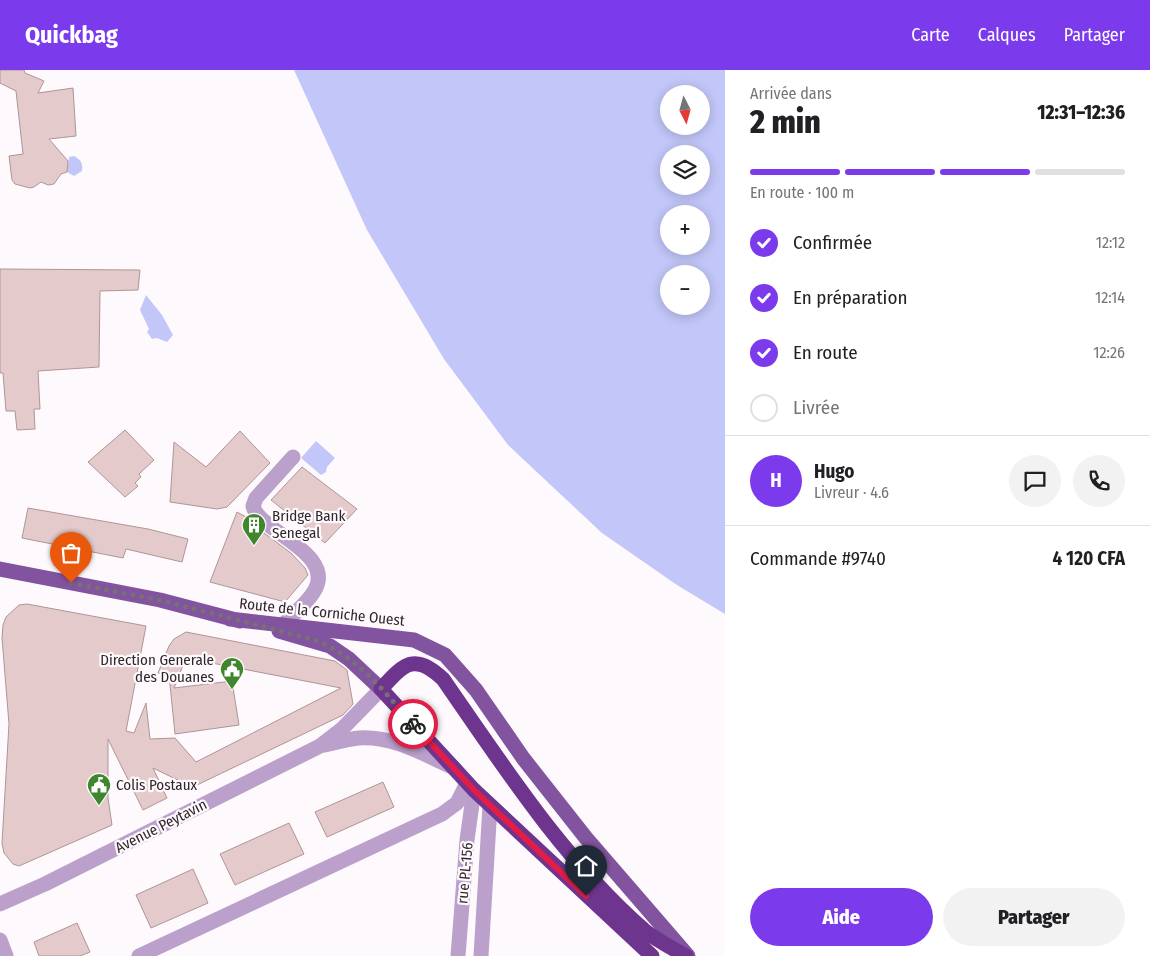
<!DOCTYPE html>
<html lang="fr">
<head>
<meta charset="utf-8">
<style>
	body { margin:0; font-family:"Fira Sans Condensed",sans-serif; background:#f2f2f2; color:#202124; height:100vh; display:flex; flex-direction:column; font-size:19px; white-space:nowrap }
	* { box-sizing:border-box; margin:0 }
	p { font-size:16px; color:#757577 }
	.icon { flex:none; width:28px; height:28px; fill:none; stroke:currentColor; stroke-width:2; stroke-linecap:round; stroke-linejoin:round }
	.map { position:relative; flex:1; overflow:hidden }
	.panel { display:flex; flex-direction:column; background:#fff; width:425px }
	.panel>* { flex:none }
	.needle { width:32px; rotate:174deg }
	.fabs { position:absolute; left:660px; top:15px; display:grid; gap:10px }
	.fabs a { display:grid; place-items:center; width:50px; height:50px; border-radius:50%; background:#fff; box-shadow:0 2px 12px #0003; font-size:25px }
	.pin { position:absolute; display:grid; place-items:center; width:42px; height:42px; color:#fff; margin:-51px -21px; border-radius:50% 50% 50% 0; rotate:-45deg; box-shadow:0 0 5px #0007 }
	.pin .icon { rotate:45deg }
	.courier { position:absolute; display:grid; place-items:center; width:50px; height:50px; margin:-25px; border:4px solid #e11d48; border-radius:50%; background:#fff; color:#222; box-shadow:0 1px 6px #0007 }
	.summary em { font-style:normal; font-weight:800 }
	.summary div { display:flex; flex-direction:column-reverse }
	.summary { display:flex; align-items:center; justify-content:space-between; height:85px; padding:0 25px }
	h1 { font-size:32px; font-weight:800; line-height:38px }
	.bar { display:grid; grid-template-columns:repeat(4,1fr); gap:8px 5px; align-content:center; height:60px; padding:0 25px }
	.bar i { height:6px; border-radius:4px; background:#e0e0e0 }
	.bar .active { background:#7c3aed }
	.bar p { grid-column:span 4 }
	.line { display:flex; align-items:center; gap:12px; padding:0 25px; border-top:1px solid #e0e0e0 }
	.line div { flex:1 }
	.round { display:grid; place-items:center; flex:none; width:52px; height:52px; border-radius:26px; background:#f2f2f2 }
	ol { padding:0 25px; list-style:none }
	li { display:flex; align-items:center; gap:15px; height:55px }
	li p { margin-inline-start:auto }
	li .icon { padding:5px; border-radius:50%; background:#7c3aed; color:#fff; stroke-width:4 }
	li:last-child { color:#757577 }
	li i { width:28px; height:28px; border:2px solid #e0e0e0; border-radius:50% }
	.cta { display:flex; gap:10px; margin-top:auto; padding:10px 25px }
	.cta a { flex:1; height:58px; border-radius:30px; background:#7c3aed; color:#fff; font-size:20px; font-weight:800; line-height:58px; text-align:center }
	.cta a+a { background:#f2f2f2; color:#202124 }
	header { display:flex; align-items:center; gap:30px; box-sizing:border-box; height:70px; padding:0 25px; background:#7c3aed; color:#fff }
	header strong { font-size:24px }
	nav { display:flex; gap:28px; margin-inline-start:auto; font-size:18px }
	main { display:flex; flex:1; min-height:0 }
	.map>svg:first-child { display:block }
</style>
</head>
<body>
<header>
<strong>Quickbag</strong>
<nav><a>Carte</a><a>Calques</a><a>Partager</a></nav>
</header>
<main>
<div class="map">
<svg width="725" height="886" viewBox="0 0 725 886">
	<rect width="100%" height="100%" fill="#fef9fc"/>
	<path fill="#c2c6f8" fill-rule="evenodd" d="M294 0H725V544L677 515 602 463 508 375 444 289 367 160ZM669 24H701V56H669ZM669 84H701V116H669ZM669 144H701V176H669ZM669 204H701V236H669Z
		M74 86C81 90 83 93 82 101L74 106 67 102 69 87Z
		M146 225 162 245 173 265 167 272 157 268 152 269 147 262 149 259 140 240Z
		M316 371 335 388 327 397 326 402 321 405 301 388Z"/>
	<path fill="#e4cacb" stroke="#ae9597" d="M0 0H24L25 3 44 11 38 23 73 18 76 66 49 69 68 91 67 102 61 104 54 114 48 115 41 112 34 117 30 118 15 114 12 110 9 86 23 84 16 21 0 13Z
		M0 199 140 200 138 220 100 221 99 297 38 301 40 339H34L35 359 17 360 15 341H6L3 303H0Z
		M125 360 154 390 139 404 141 407 135 413 138 416 125 427 88 392Z
		M240 361 270 393 227 437 217 439 170 432 174 372 206 397Z
		M302 397 357 439 325 473 271 430Z
		M28 438 148 459 188 469 182 492 126 479 123 488 22 468Z
		M237 442 248 448 264 463 291 483 305 498 308 505 285 532 210 512Z
		M27 534 146 556 126 661 134 663 146 633 150 669 175 668 196 692 341 618 186 588 174 618 232 611 239 655 175 664 169 605 158 603 169 576 174 569 186 562 335 591 347 600 353 634 343 645 197 715 190 716 153 698 167 728 143 740 108 669V728L112 755 19 796 13 794 4 783 2 773 9 654 2 568 3 555 6 547 19 535Z
		M383 712 394 737 327 767 315 742Z
		M289 753 304 784 235 815 220 784Z
		M193 799 208 833 151 858 136 825Z
		M77 853 90 882 80 886H39L34 872Z"/>
	<g fill="none" stroke-linecap="round" stroke-linejoin="round">
		<path stroke="#baa0cb" stroke-width="15" d="M284 554C293 544 306 534 313 523 334 493 288 471 270 456 263 450 255 445 253 436L256 428 293 387
			M324 675C335 673 347 669 359 668 394 666 423 684 454 698
			M0 834 45 814 320 676 342 659 381 619
			M0 870 6 886
			M139 886 442 744 457 733 467 713
			M458 886 467 770 474 720
			M481 886 490 736"/>
		<path stroke="#82539f" stroke-width="15" d="M0 499 160 530 240 551
			M230 549 414 570 445 585 476 620 523 688 586 768 688 886
			M279 561 330 576 349 589 381 619"/>
		<path stroke="#6e358e" stroke-width="15" d="M652 886 474 720 381 619C404 594 414 582 443 609 504 697 563 789 644 860 656 870 672 878 686 886"/>
	</g>
	<g fill="none" stroke-linecap="round" stroke-linejoin="round">
		<path stroke="#777074" stroke-width="5" stroke-dasharray="0 9" d="M71 513 160 530 315 570C356 586 385 622 413 654"/>
		<path stroke="#e11d48" stroke-width="6" d="M413 654 474 720 586 826"/>
	</g>
	<defs>
		<g id="building-pin" transform="scale(1.25)"><path d="M0 17L-7.5 6A9.5 9.5 0 1 1 7.5 6Z" fill="#3f862c" stroke="#fef9fc"/><path d="M-4-6H4V6H1V3H-1V6H-4ZM-2.5-4.3h1.7v1.8h-1.7ZM.8-4.3h1.7v1.8H.8ZM-2.5-1h1.7V.8h-1.7ZM.8-1h1.7V.8H.8Z" fill="#fff"/></g>
		<g id="civic-pin" transform="scale(1.25)"><path d="M0 17L-7.5 6A9.5 9.5 0 1 1 7.5 6Z" fill="#3f862c" stroke="#fef9fc"/><path d="M-.6-6.5H3V-4.5H.6V-3L4-1V1h2V6H-6V1h2V-1L-.6-3ZM-1.2 2.5V6h2.4V2.5Z" fill="#fff"/></g>
	</defs>
	<g fill-rule="evenodd">
		<use href="#building-pin" x="254" y="455"/>
		<use href="#civic-pin" x="232" y="599"/>
		<use href="#civic-pin" x="99" y="715"/>
	</g>
	<g text-anchor="middle" stroke-width="4.5" stroke-linejoin="round" paint-order="stroke">
		<g font-size="15" fill="#2f262b" stroke="#fef9fc" text-anchor="start">
			<text x="272" y="451">Bridge Bank<tspan x="272" dy="17">Senegal</tspan></text>
			<text x="214" y="595" text-anchor="end">Direction Generale<tspan x="214" dy="17">des Douanes</tspan></text>
			<text x="116" y="720">Colis Postaux</text>
		</g>
		<g font-size="15" fill="#2f262b" stroke="#fef9fc">
			<text transform="translate(322 542) rotate(6)" y="5">Route de la Corniche Ouest</text>
			<text transform="translate(161 756) rotate(-27)" y="5">Avenue Peytavin</text>
			<text transform="translate(465 803) rotate(-85)" y="5">rue PL-156</text>
		</g>
	</g>
</svg>
<div class="fabs">
<a><svg class="needle" viewBox="-14 -14 28 28"><path d="M0-13l5 13h-10z" fill="#e53935"/><path d="M0 13l5-13h-10z" fill="#757577"/></svg></a>
<a><svg class="icon" aria-label="layers" viewBox="0 0 24 24"><path d="M12 4l9 5-9 5-9-5zM3 14l9 5 9-5"/></svg></a>
<a>+</a>
<a>−</a>
</div>
<div class="pin" style="left:71px;top:513px;background:#ea580c"><svg class="icon" aria-label="bag" viewBox="0 0 24 24"><path d="M5 8h14l-1 12H6zM9 8a3 3 0 0 1 6 0"/></svg></div>
<div class="pin" style="left:586px;top:826px;background:#1f2937"><svg class="icon" aria-label="home" viewBox="0 0 24 24"><path d="M3 11l9-7 9 7M6 9v11h12V9"/></svg></div>
<div class="courier" style="left:413px;top:654px"><svg class="icon" aria-label="bike" viewBox="0 0 24 24"><circle cx="6" cy="16" r="4"/><circle cx="18" cy="16" r="4"/><path d="M6 16l4-8h5l3 8M10 8l3 8H6M13 5h3"/></svg></div>
</div>
<section class="panel">
<div class="summary"><div><h1>2 min</h1><p>Arrivée dans</p></div><em>12:31–12:36</em></div>
<div class="bar"><i class="active"></i><i class="active"></i><i class="active"></i><i></i><p>En route · 100 m</p></div>
<ol>
<li><svg class="icon" aria-label="check" viewBox="0 0 24 24"><path d="M5 12l5 5 9-10"/></svg>Confirmée<p>12:12</p></li>
<li><svg class="icon" aria-label="check" viewBox="0 0 24 24"><path d="M5 12l5 5 9-10"/></svg>En préparation<p>12:14</p></li>
<li><svg class="icon" aria-label="check" viewBox="0 0 24 24"><path d="M5 12l5 5 9-10"/></svg>En route<p>12:26</p></li>
<li><i></i>Livrée</li>
</ol>
<div class="line" style="height:90px"><b class="round" style="background:#7c3aed;color:#fff">H</b><div><b>Hugo</b><p>Livreur · 4.6</p></div><a class="round"><svg class="icon" aria-label="chat" viewBox="0 0 24 24"><path d="M4 5h16v11H9l-5 4z"/></svg></a><a class="round"><svg class="icon" aria-label="phone" viewBox="0 0 24 24"><path d="M5 4h4l2 5-3 2q2 4 5 5l2-3 5 2v4C11 20 4 13 5 4z"/></svg></a></div>
<div class="line" style="height:65px"><div>Commande #9740</div><b>4 120 CFA</b></div>
<div class="cta"><a>Aide</a><a>Partager</a></div>
</section>
</main>
</body>
</html>
